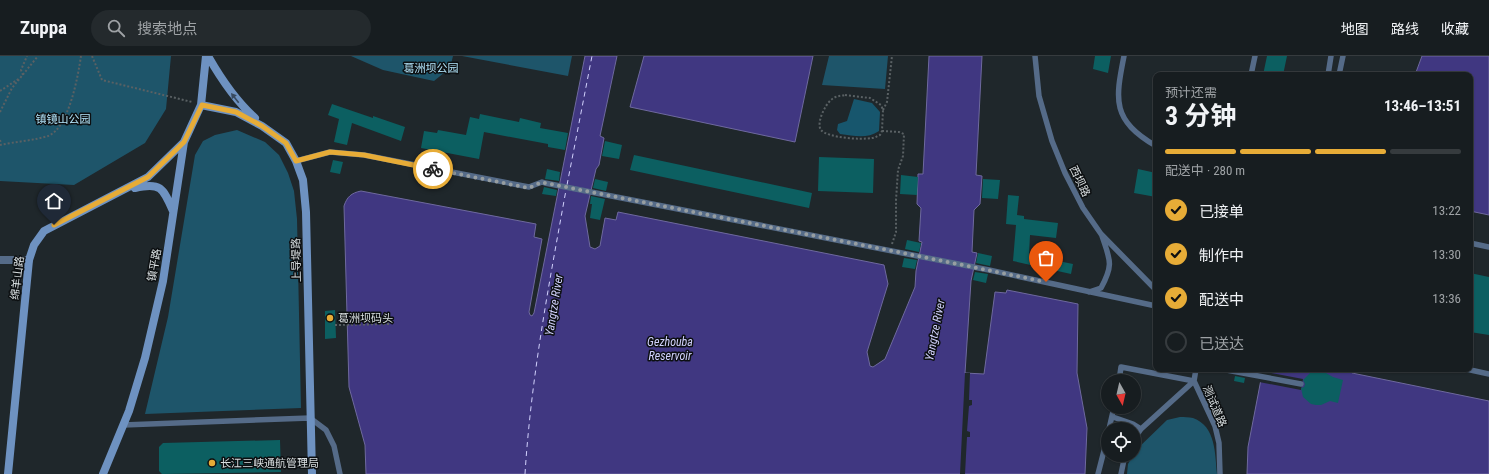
<!DOCTYPE html>
<html lang="zh">
<head>
<meta charset="utf-8">
<style>
	body { margin:0; font-family:"Roboto Condensed","Noto Sans SC",sans-serif; background:#242a2d; color:#f1f3f6; height:100vh; display:flex; flex-direction:column; font-size:15px; white-space:nowrap }
	* { box-sizing:border-box; margin:0 }
	p { font-size:13px; color:#9ea2a5 }
	.icon { flex:none; width:22px; height:22px; fill:none; stroke:currentColor; stroke-width:2; stroke-linecap:round; stroke-linejoin:round }
	.map { position:relative; flex:1; overflow:hidden }
	.sheet { position:absolute; left:1153px; top:16px; width:320px; height:300px; display:flex; flex-direction:column; background:#171d20; border-radius:8px; box-shadow:0 1px 3px #0004,0 0 0 1px #363b3e }
	.sheet>* { flex:none }
	.needle { width:26px; rotate:172deg }
	.tools { position:absolute; left:1101px; top:318px; display:grid; gap:8px }
	.tools a { display:grid; place-items:center; width:40px; height:40px; border-radius:50%; background:#171d20; box-shadow:0 1px 3px #0004,0 0 0 1px #363b3e; font-size:20px }
	.pin { position:absolute; display:grid; place-items:center; width:34px; height:34px; color:#fff; margin:-41px -17px; border-radius:50% 50% 50% 0; rotate:-45deg; box-shadow:0 0 4px #0007 }
	.pin .icon { rotate:45deg }
	.courier { position:absolute; display:grid; place-items:center; width:40px; height:40px; margin:-20px; border:3px solid #e7ac37; border-radius:50%; background:#fff; color:#222; box-shadow:0 1px 5px #0007 }
	.summary em { font-style:normal; font-weight:700 }
	.summary div { display:flex; flex-direction:column-reverse }
	.summary { display:flex; align-items:center; justify-content:space-between; height:68px; padding:0 12px }
	h1 { font-size:26px; font-weight:700; line-height:30px }
	.bar { display:grid; grid-template-columns:repeat(4,1fr); gap:6px 4px; align-content:center; height:48px; padding:0 12px }
	.bar i { height:5px; border-radius:3px; background:#363b3e }
	.bar .on { background:#e7ac37 }
	.bar p { grid-column:span 4 }
	ol { padding:0 12px; list-style:none }
	li { display:flex; align-items:center; gap:12px; height:44px }
	li p { margin-inline-start:auto }
	li .icon { padding:4px; border-radius:50%; background:#e7ac37; color:#111; stroke-width:4 }
	li:last-child { color:#9ea2a5 }
	li i { width:22px; height:22px; border:2px solid #363b3e; border-radius:50% }
	header { display:flex; align-items:center; gap:24px; box-sizing:border-box; height:56px; padding:0 20px; background:#171d20; border-bottom:1px solid #363b3e }
	header strong { font-size:19px }
	nav { display:flex; gap:22px; margin-inline-start:auto; font-size:14px }
	.search { width:280px; height:36px; background:#242a2d; display:flex; align-items:center; gap:10px; box-sizing:border-box; padding:0 14px; border-radius:22px; color:#9ea2a5; font-size:15px }
	.map>svg:first-child { display:block }
</style>
</head>
<body>
<header>
<strong>Zuppa</strong>
<div class="search"><svg class="icon" aria-label="search" viewBox="0 0 24 24"><circle cx="10" cy="10" r="6"/><path d="M15 15l6 6"/></svg>搜索地点</div>
<nav><a>地图</a><a>路线</a><a>收藏</a></nav>
</header>
<div class="map">
<svg width="1489" height="418" viewBox="0 0 1489 418">
	<rect width="100%" height="100%" fill="#1f272b"/>
	<path fill="#1e556a" d="M0 0H171L166 53 145 87 74 129 0 125Z
		M351 0H453L450 12 434 25 383 14Z
		M462 0H572L568 20Z
		M829 0H888L885 33 822 29Z
		M237 74 265 86 279 99 288 117 294 135 297 163 301 352 145 358 168 261 195 99 203 85 215 79Z
		M1180 361C1184 361 1189 361 1193 362 1216 370 1215 398 1217 418H1127L1128 408 1133 399H1134L1135 395 1167 364Z"/>
	<path fill="#17566d" d="M854 43 872 47 880 56 879 75C867 83 855 80 840 78L837 74 838 68 847 65Z"/>
	<path fill="#403781" stroke="#6e699e" d="M585 0H617L600 80 604 82 599 109 596 113 585 160 590 191 595 193 600 190 605 162 616 164 618 156 884 209 888 228 867 296 870 310 873 311 885 303 915 231 916 215 922 186 919 185 921 152 917 148 918 118H923L929 0H982L976 119 982 120 980 148 974 154 972 196 977 197 971 225 965 317 984 318 995 236 1006 237 1007 234 1078 248 1077 317 1087 372 1085 418H366L365 389 349 331 344 150C347 141 351 137 361 135L536 168 534 181 542 183 529 256 530 259 532 260 534 257Z
		M644 0H813L795 86 630 51Z
		M1422 0H1489V159L1470 155V19H1415Z
		M1263 313H1353L1352 317 1489 345V418H1247L1248 391Z"/>
	<path fill="#1f272b" d="M1261 315 1303 323 1301 334 1259 326Z
		M965 317H970L969 344H972V349L969 350 967 375 970 376V381H967L965 418H960Z"/>
	<g fill="none" stroke-linecap="round" stroke-linejoin="round">
		<path stroke="#d1d1fc" stroke-width="1" stroke-dasharray="5 4" stroke-linecap="butt" d="M567 129 592 0
			M525 418C531 322 549 228 566 134"/>
	</g>
	<path fill="#0c5f61" d="M1095 0H1111L1108 17 1093 13Z
		M1267 0H1287L1283 19H1263Z
		M332 48 373 62V60L405 71 401 85 352 67 347 89 334 86 339 63 328 59Z
		M480 58 519 66 520 62 541 67 540 72 568 77 565 94 548 91V88L484 76 479 103 421 92 424 75 437 77 438 74 466 79 470 61 479 63Z
		M605 85 622 89 619 103 602 100Z
		M634 99 812 137 809 152 630 114Z
		M819 101 874 103 873 137 818 135Z
		M333 104 343 106 340 118 330 116Z
		M547 113 560 116 559 125 545 123Z
		M1138 113 1156 117V141L1134 137Z
		M901 119 918 121 917 139 900 138Z
		M595 123 608 126 606 135 593 132Z
		M983 123 1000 124 998 143 982 142Z
		M544 131 557 134 556 140 542 138Z
		M1008 139 1019 140 1017 159 1024 160V163L1058 167 1056 182 1030 179 1029 199 1073 208 1071 218 1013 205 1016 169 1006 168Z
		M591 140 605 143 600 164 590 162 592 148H590Z
		M907 184 921 187 919 196 905 193Z
		M978 197 992 200 990 210 976 207Z
		M904 202 917 204 915 213 902 211Z
		M975 216 988 218 986 227 973 224Z
		M1470 217 1489 221V279L1470 276Z
		M335 254 336 282 325 283V255Z
		M1315 315H1321L1326 317 1333 321 1343 324 1338 347 1330 345 1321 349H1316L1311 348 1303 341 1301 332 1304 331 1305 328 1303 324 1310 317Z
		M1235 320 1245 322 1244 327 1234 325Z
		M280 384 281 416 162 418 159 415V391L163 387Z"/>
	<g fill="none" stroke-linecap="round" stroke-linejoin="round">
		<path stroke="#5a6164" stroke-width="2" stroke-dasharray="2 2" stroke-linecap="butt" d="M92 0 102 24 192 46
			M23 19 21 14 27 0
			M0 35 20 22
			M845 39 870 42 881 49 883 54 882 75 880 79C877 80 875 82 872 82 861 84 828 82 821 74 816 67 825 49 831 44 835 40 840 40 845 39Z
			M883 54 887 46 892 0
			M0 56 12 32 38 0
			M882 75 899 76 904 78 903 100 898 114 896 144V176L892 188
			M0 84 1 88
			M0 89C14 86 36 84 48 80 69 72 78 20 81 0
			M335 269 390 268"/>
		<path stroke="#556b88" stroke-width="5.5" d="M1035 0 1039 40 1052 85 1065 117 1083 152 1101 178 1156 234
			M1124 0C1115 45 1112 64 1156 90
			M1251 19 1255 0
			M1328 19 1331 0
			M1339 19 1343 0
			M296 105 330 96 364 99 529 131 542 126 545 127 989 214 1156 250
			M1470 187 1489 191
			M1089 236 1101 232C1114 208 1110 204 1102 180
			M1221 313 1301 328
			M1466 313 1489 318
			M1119 325 1121 311 1194 325 1196 313
			M1113 361 1133 368 1141 373
			M123 369 310 362 326 374 334 390 340 418
			M1109 373 1114 351
			M1134 383 1141 373 1194 325 1215 370 1219 387 1220 418
			M1098 418 1108 379
			M1121 418 1125 399"/>
		<path stroke="#556b88" stroke-width="8" d="M0 204H29"/>
		<path stroke="#6e92c1" stroke-width="8" d="M208 0C221 23 235 44 255 62
			M201 49 236 56 262 70 286 87 296 105 303 124 306 156 312 418
			M135 132C161 126 163 132 173 155
			M8 418 29 204 34 189 44 175 148 121 184 86
			M103 418 129 355 145 302 163 225 184 86 201 49 206 0"/>
	</g>
	<defs><path id="oneway-solid" d="M-6-.8H1V-3.2L6.5 0L1 3.2V.8H-6Z"/></defs>
	<use fill="#384a60" href="#oneway-solid" transform="translate(235 42) rotate(-128)"/>
	<g fill="none" stroke-linecap="round" stroke-linejoin="round">
		<path stroke="#979ea1" stroke-width="4" stroke-dasharray="0 7.2" d="M433 113 529 132 542 126 545 127 918 200 1046 226"/>
		<path stroke="#e7ac37" stroke-width="5" d="M54 169 148 121 184 86 202 49 236 56 262 70 286 87 296 105 330 96 364 99 433 113"/>
	</g>
	<g fill="#e7ac37" stroke="#0c0f11" stroke-width="1.5">
		<circle cx="330" cy="262" r="4"/>
		<circle cx="212" cy="407" r="4"/>
	</g>
	<g text-anchor="middle" stroke-width="3" stroke-linejoin="round" paint-order="stroke">
		<g font-size="11" fill="#b2e4fa" stroke="#0c0f11">
			<text x="431" y="16">葛洲坝公园</text>
			<text x="63" y="67">镇镜山公园</text>
		</g>
		<g font-size="11" fill="#d8dee0" stroke="#0c0f11">
			<text transform="translate(1080 125) rotate(64)" y="4">西坝路</text>
			<text transform="translate(296 204) rotate(-91)" y="4">上导堤路</text>
			<text transform="translate(154 209) rotate(-80)" y="4">镇平路</text>
			<text transform="translate(17 222) rotate(-83)" y="4">绵羊山路</text>
			<text transform="translate(1215 350) rotate(67)" y="4">测试道路</text>
		</g>
		<g font-size="11" fill="#d8dee0" stroke="#0c0f11" text-anchor="start">
			<text x="338" y="266">葛洲坝码头</text>
			<text x="220" y="411">长江三峡通航管理局</text>
		</g>
		<g font-size="12" font-style="italic" fill="#d1d1fc" stroke="#0c0f11">
			<text transform="translate(554 249) rotate(-81)" y="4">Yangtze River</text>
			<text transform="translate(935 274) rotate(-79)" y="4">Yangtze River</text>
			<text x="670" y="290">Gezhouba<tspan x="670" dy="14">Reservoir</tspan></text>
		</g>
	</g>
</svg>
<div class="tools">
<a><svg class="needle" viewBox="-14 -14 28 28"><path d="M0-13l5 13h-10z" fill="#e53935"/><path d="M0 13l5-13h-10z" fill="#9ea2a5"/></svg></a>
<a><svg class="icon" aria-label="locate" viewBox="0 0 24 24"><circle cx="12" cy="12" r="6"/><path d="M12 2v4M12 18v4M2 12h4M18 12h4"/></svg></a>
</div>
<div class="pin" style="left:1046px;top:226px;background:#ea580c"><svg class="icon" aria-label="bag" viewBox="0 0 24 24"><path d="M5 8h14l-1 12H6zM9 8a3 3 0 0 1 6 0"/></svg></div>
<div class="pin" style="left:54px;top:169px;background:#1f2937"><svg class="icon" aria-label="home" viewBox="0 0 24 24"><path d="M3 11l9-7 9 7M6 9v11h12V9"/></svg></div>
<div class="courier" style="left:433px;top:113px"><svg class="icon" aria-label="bike" viewBox="0 0 24 24"><circle cx="6" cy="16" r="4"/><circle cx="18" cy="16" r="4"/><path d="M6 16l4-8h5l3 8M10 8l3 8H6M13 5h3"/></svg></div>
<section class="sheet">
<div class="summary"><div><h1>3 分钟</h1><p>预计还需</p></div><em>13:46–13:51</em></div>
<div class="bar"><i class="on"></i><i class="on"></i><i class="on"></i><i></i><p>配送中 · 280 m</p></div>
<ol>
<li><svg class="icon" aria-label="check" viewBox="0 0 24 24"><path d="M5 12l5 5 9-10"/></svg>已接单<p>13:22</p></li>
<li><svg class="icon" aria-label="check" viewBox="0 0 24 24"><path d="M5 12l5 5 9-10"/></svg>制作中<p>13:30</p></li>
<li><svg class="icon" aria-label="check" viewBox="0 0 24 24"><path d="M5 12l5 5 9-10"/></svg>配送中<p>13:36</p></li>
<li><i></i>已送达</li>
</ol>
</section>
</div>
</body>
</html>
